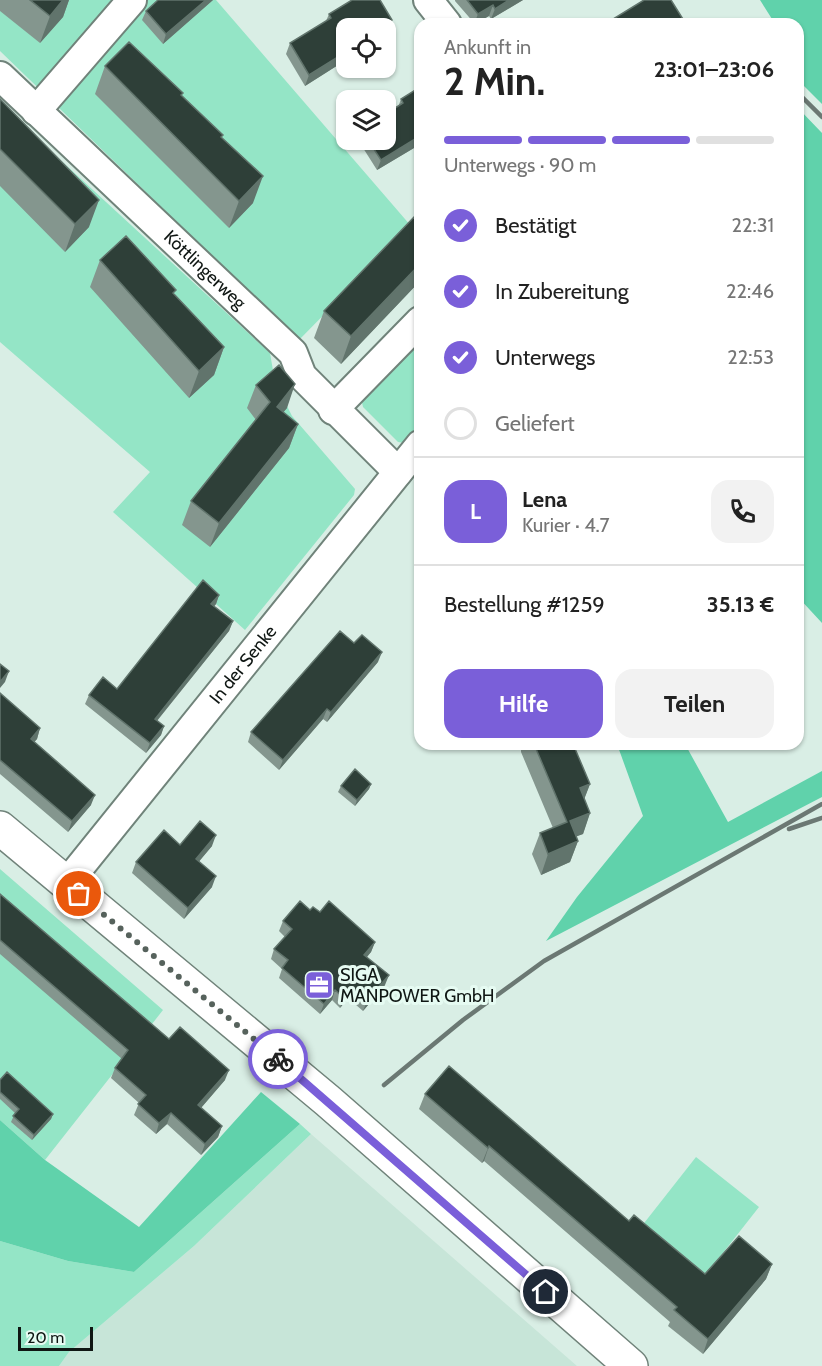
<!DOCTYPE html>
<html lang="de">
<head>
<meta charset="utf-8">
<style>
	body { margin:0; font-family:Cabin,sans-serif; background:#f2f2f2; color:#222; height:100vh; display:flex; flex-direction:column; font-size:22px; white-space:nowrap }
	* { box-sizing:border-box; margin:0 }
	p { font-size:20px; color:#767676 }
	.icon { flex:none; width:33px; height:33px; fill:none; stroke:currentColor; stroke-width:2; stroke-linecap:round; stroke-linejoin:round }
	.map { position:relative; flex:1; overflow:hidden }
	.panel { position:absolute; left:414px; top:18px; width:390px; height:732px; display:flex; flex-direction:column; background:#fff; border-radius:18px; box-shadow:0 2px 4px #0004 }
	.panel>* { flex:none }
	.buttons { position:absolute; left:336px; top:18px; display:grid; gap:12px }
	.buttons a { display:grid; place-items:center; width:60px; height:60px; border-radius:12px; background:#fff; box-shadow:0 2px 4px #0004; font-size:30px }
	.scale { position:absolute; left:18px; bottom:15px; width:75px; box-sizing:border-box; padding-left:6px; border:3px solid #0f1613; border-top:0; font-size:16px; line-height:21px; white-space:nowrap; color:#0f1613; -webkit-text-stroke:4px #e6fbf2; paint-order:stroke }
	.pin { position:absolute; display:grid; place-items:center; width:51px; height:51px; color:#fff; margin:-26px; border:3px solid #fff; border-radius:50%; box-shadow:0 2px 6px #0007 }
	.courier { position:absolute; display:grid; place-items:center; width:60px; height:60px; margin:-30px; border:4px solid #7a5fd9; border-radius:50%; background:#fff; color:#222; box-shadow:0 2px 8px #0007 }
	.headline em { font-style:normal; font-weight:800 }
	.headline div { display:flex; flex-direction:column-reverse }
	.headline { display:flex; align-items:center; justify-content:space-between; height:102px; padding:0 30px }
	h1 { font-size:39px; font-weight:800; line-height:45px }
	.bar { display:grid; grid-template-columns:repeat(4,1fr); gap:9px 6px; align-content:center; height:72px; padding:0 30px }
	.bar i { height:8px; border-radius:4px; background:#e0e0e0 }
	.bar .current { background:#7a5fd9 }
	.bar p { grid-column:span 4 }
	.line { display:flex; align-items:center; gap:15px; padding:0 30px; border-top:2px solid #e0e0e0 }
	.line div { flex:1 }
	.round { display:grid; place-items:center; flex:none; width:63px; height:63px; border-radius:18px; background:#f2f2f2 }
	ol { padding:0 30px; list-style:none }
	li { display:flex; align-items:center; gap:18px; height:66px }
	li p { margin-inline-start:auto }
	li .icon { padding:6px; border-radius:50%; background:#7a5fd9; color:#fff; stroke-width:4 }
	li:last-child { color:#767676 }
	li i { width:33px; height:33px; border:3px solid #e0e0e0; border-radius:50% }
	.primary-button { display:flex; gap:12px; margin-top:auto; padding:12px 30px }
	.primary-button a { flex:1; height:69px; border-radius:18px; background:#7a5fd9; color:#fff; font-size:24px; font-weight:800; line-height:69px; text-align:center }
	.primary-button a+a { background:#f2f2f2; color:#222 }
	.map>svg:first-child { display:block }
</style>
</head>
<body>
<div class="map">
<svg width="822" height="1366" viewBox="0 0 822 1366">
	<rect width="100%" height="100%" fill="#d9eee5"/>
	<path fill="#c7e5d8" d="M311 1134 577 1366H59L69 1352 194 1246Z"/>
	<path fill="#94e5c6" d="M0 0H216L411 226 299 340 0 51Z
		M0 99 5 109 270 353 275 382 292 416 355 489 354 495 245 630 113 512 150 472 0 342Z
		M420 330V439L410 444 398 442 363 407 360 393Z
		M0 869 163 1010 45 1160 0 1120Z
		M300 1124 311 1134 194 1246 69 1352 59 1366H0V1241L68 1261 134 1272Z
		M696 1157 759 1207 704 1277 641 1227Z"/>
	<path fill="#60d2ab" d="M760 0H822V104L798 80V24H766L772 19Z
		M798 108 822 133V623L798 597Z
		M617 744H685L728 822 822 771V797L546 941 577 897 643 816Z
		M261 1092 300 1124 134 1272 68 1261 0 1241V1120L45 1160 139 1227Z"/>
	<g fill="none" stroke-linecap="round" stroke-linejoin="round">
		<g stroke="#70837a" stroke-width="32">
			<g id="minor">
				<path d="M428 0 447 24"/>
				<path id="s1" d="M0 76 293 353 302 376 398 472"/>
				<path d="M36 111 132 0"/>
				<path d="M333 410 420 321"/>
				<path id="s2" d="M66 884 420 445"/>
			</g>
		</g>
		<g stroke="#70837a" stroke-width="36">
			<path id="tertiary" d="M0 828 328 1101 631 1366"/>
		</g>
		<use href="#minor" stroke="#fff" stroke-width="28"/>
		<use href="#tertiary" stroke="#fff" stroke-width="33"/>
		<path stroke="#6b7873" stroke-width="4.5" d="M798 93 822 117
			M789 829 822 818
			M384 1085 463 1020 544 961 822 804"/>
	</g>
	<path fill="#84968e" d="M0 0H69L63 17 40 43 0 11Z
		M213 0 163 44 142 20 146 11Z
		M455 0H523L491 19 489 16 475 24 455 1Z
		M329 14 388 31 346 28V60L305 86 286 54 290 43 326 21Z
		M105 66 182 96 222 138 253 203 229 228 95 94Z
		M420 87 419 145 377 170 358 140H386L401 99Z
		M0 99 89 227 65 252 0 186Z
		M420 223V281L341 364 314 338 324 311Z
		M100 260 175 295 224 347 214 375 189 398 90 287Z
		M256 385 287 408 283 412 298 424 289 448 210 547 182 525 191 501 256 420 247 408Z
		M219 595 216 604 214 606 233 621 229 631 157 721 164 726 161 735 146 753 85 704 89 695 117 689Z
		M378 662 327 722 323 719 279 770 248 742 251 732Z
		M0 693 40 728 37 739 34 742 91 805 68 832 0 774Z
		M521 744H573L590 784 584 799 590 813 583 834 576 836 578 841 570 862 541 875 532 854 540 833 553 828 521 752Z
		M371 784 369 789 355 806 338 792 341 786Z
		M180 845 212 846 199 861 212 887 184 919 132 873 136 862Z
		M0 894 169 1039 225 1080 201 1108 222 1126 218 1137 201 1155 167 1124 156 1134 134 1115 139 1103 111 1078 115 1068 122 1059 0 954Z
		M310 910 320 912 375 942 371 952 367 957 385 985 363 1011 348 998 340 1008 332 1000 320 1014 279 978 282 969 271 959 274 949 285 937 279 931 283 921Z
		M0 1080 53 1114 51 1119 32 1140 11 1122 15 1113 0 1099Z
		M425 1094 629 1221 705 1274 772 1264 766 1279 703 1354 668 1326 670 1322 484 1161 482 1163 419 1109Z"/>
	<path fill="#61746c" d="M63 0H69L63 17 40 43 50 16Z
		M206 0H213L163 44 166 34Z
		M509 0H523L491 19 495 9Z
		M493 5 489 16 474 24 478 14Z
		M392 20 388 31 386 33V28H378Z
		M346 52V60L305 86 309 75Z
		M420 133 419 145 377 170 381 160Z
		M263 176 253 203 229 228 239 201Z
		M99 200 89 227 65 252 75 224Z
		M420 264V281L341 364 351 336Z
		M224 347 214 375 189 398 199 371Z
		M295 384 287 408 268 431 277 407Z
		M298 424 289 448 210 547 219 523Z
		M219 595 216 604 208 614 211 604Z
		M233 621 229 631 151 728 155 719Z
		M382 652 378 662 327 722 331 712Z
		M9 671 5 682 0 688V682Z
		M327 709 323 719 279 770 283 760Z
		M164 726 161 735 146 753 150 743Z
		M40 728 37 739 27 750 31 739Z
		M371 784 369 789 355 806 357 800Z
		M590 784 582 805 580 788Z
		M95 795 91 805 68 832 72 821Z
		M590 813 583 834 562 842 570 821Z
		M216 835 212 846 192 870 196 859Z
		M578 841 570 862 541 875 548 854Z
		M216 876 212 887 184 919 188 908Z
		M375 942 371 952 360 965 364 955Z
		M389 975 385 985 363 1011 367 1001Z
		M351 988 348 998 340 1008 344 998Z
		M335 990 332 1000 320 1014 324 1004Z
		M229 1070 225 1080 194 1116 198 1105Z
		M171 1113 167 1124 156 1134 159 1123Z
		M53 1114 51 1119 32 1140 34 1135Z
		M222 1126 218 1137 201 1155 205 1144Z
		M489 1146 484 1161 482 1163 488 1148Z
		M772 1264 766 1279 703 1354 708 1339Z"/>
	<path fill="#2e3f38" stroke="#61746c" stroke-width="1.5" d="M30 0H63L50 16Z
		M158 0H206L166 34 146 11Z
		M352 0H380L392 20 378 28H346V52L309 75 290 43 331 18 329 14Z
		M467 0H509L495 9 493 5 478 14Z
		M644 0H671L686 24H605Z
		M129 42 183 93 181 95 223 135 221 137 263 176 239 201 105 66Z
		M420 87V136L381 160 368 140H386V114L403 103 401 99Z
		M0 99 99 200 75 224 0 149Z
		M414 217 420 223V264L351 336 324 311Z
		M126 236 176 290 173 293 224 347 199 371 100 260Z
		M279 365 295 384 277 407 298 424 219 523 191 501 270 402 256 385Z
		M203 580 219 595 211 604 233 621 155 719 164 726 150 743 89 695 103 677 117 689Z
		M340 631 354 643 362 635 382 652 331 712 327 709 283 760 251 732Z
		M0 664 9 671 0 682Z
		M0 693 40 728 31 739 95 795 72 821 0 760Z
		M534 744H573L590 784 580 788 590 813 570 821 578 841 548 854 540 833 567 822Z
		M355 769 371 784 357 800 341 786Z
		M200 821 216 835 196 859 216 876 188 908 136 862 164 830 180 845Z
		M0 894 169 1039 180 1027 229 1070 198 1105 222 1126 205 1144 171 1113 159 1123 138 1104 146 1095 115 1068 128 1050 0 940Z
		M300 901 310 910 313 907 320 912 329 901 375 942 364 955 389 975 367 1001 351 988 344 998 335 990 324 1004 282 968 288 960 274 949 292 929 283 921Z
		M449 1066 629 1221 634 1215 705 1274 739 1236 772 1264 708 1339 674 1310 677 1307 489 1146 488 1148 425 1094Z
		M7 1072 53 1114 34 1135 13 1116 19 1109 0 1092V1080Z"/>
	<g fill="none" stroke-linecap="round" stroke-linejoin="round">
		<path stroke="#56625c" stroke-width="6" stroke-dasharray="0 10.8" d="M79 894 278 1059"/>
		<path stroke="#7a5fd9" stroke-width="8" d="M278 1059 546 1292"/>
	</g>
	<defs>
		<g id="office-square" transform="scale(1.5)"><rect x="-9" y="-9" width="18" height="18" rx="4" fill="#7a5fd9" stroke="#e6fbf2"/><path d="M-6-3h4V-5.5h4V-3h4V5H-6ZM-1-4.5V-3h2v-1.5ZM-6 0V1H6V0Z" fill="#fff"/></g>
	</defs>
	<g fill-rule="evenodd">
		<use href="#office-square" x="319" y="985"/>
	</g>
	<g text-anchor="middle" stroke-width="6" stroke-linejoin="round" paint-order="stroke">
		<g font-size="18" fill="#0f1613" stroke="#e6fbf2">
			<text dy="6" stroke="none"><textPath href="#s1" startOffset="282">Köttlingerweg</textPath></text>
			<text dy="6" stroke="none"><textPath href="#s2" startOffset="282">In der Senke</textPath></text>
		</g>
		<g font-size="18" fill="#0f1613" stroke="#e6fbf2" text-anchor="start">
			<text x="340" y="981">SIGA<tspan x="340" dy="21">MANPOWER GmbH</tspan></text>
		</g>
	</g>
</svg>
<div class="buttons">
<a><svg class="icon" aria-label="locate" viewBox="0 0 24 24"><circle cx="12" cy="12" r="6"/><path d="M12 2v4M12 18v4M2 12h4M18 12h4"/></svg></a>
<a><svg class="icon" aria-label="layers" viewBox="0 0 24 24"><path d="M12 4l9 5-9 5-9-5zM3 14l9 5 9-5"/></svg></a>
</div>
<div class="scale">20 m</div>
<div class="pin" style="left:79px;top:894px;background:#ea580c"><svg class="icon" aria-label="bag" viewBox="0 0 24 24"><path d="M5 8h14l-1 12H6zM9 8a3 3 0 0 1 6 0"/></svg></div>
<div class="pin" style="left:546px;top:1292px;background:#1f2937"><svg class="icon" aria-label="home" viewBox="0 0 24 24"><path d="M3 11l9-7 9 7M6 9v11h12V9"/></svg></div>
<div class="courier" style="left:278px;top:1059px"><svg class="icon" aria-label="bike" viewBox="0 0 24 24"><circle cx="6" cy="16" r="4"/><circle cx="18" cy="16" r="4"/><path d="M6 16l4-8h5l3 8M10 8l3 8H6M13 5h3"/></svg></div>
<section class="panel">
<div class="headline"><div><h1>2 Min.</h1><p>Ankunft in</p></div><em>23:01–23:06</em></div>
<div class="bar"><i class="current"></i><i class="current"></i><i class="current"></i><i></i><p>Unterwegs · 90 m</p></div>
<ol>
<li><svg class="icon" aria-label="check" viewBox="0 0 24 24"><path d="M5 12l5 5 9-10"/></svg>Bestätigt<p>22:31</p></li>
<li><svg class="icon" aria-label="check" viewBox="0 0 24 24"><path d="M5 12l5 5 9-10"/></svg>In Zubereitung<p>22:46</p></li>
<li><svg class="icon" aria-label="check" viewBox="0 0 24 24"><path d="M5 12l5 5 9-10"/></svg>Unterwegs<p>22:53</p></li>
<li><i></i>Geliefert</li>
</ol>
<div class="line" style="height:108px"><b class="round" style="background:#7a5fd9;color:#fff">L</b><div><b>Lena</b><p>Kurier · 4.7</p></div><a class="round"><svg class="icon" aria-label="phone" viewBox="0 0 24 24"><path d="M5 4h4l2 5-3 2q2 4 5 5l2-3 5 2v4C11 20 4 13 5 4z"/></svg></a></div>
<div class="line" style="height:78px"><div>Bestellung #1259</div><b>35.13 €</b></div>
<div class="primary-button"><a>Hilfe</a><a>Teilen</a></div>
</section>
</div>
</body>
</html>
